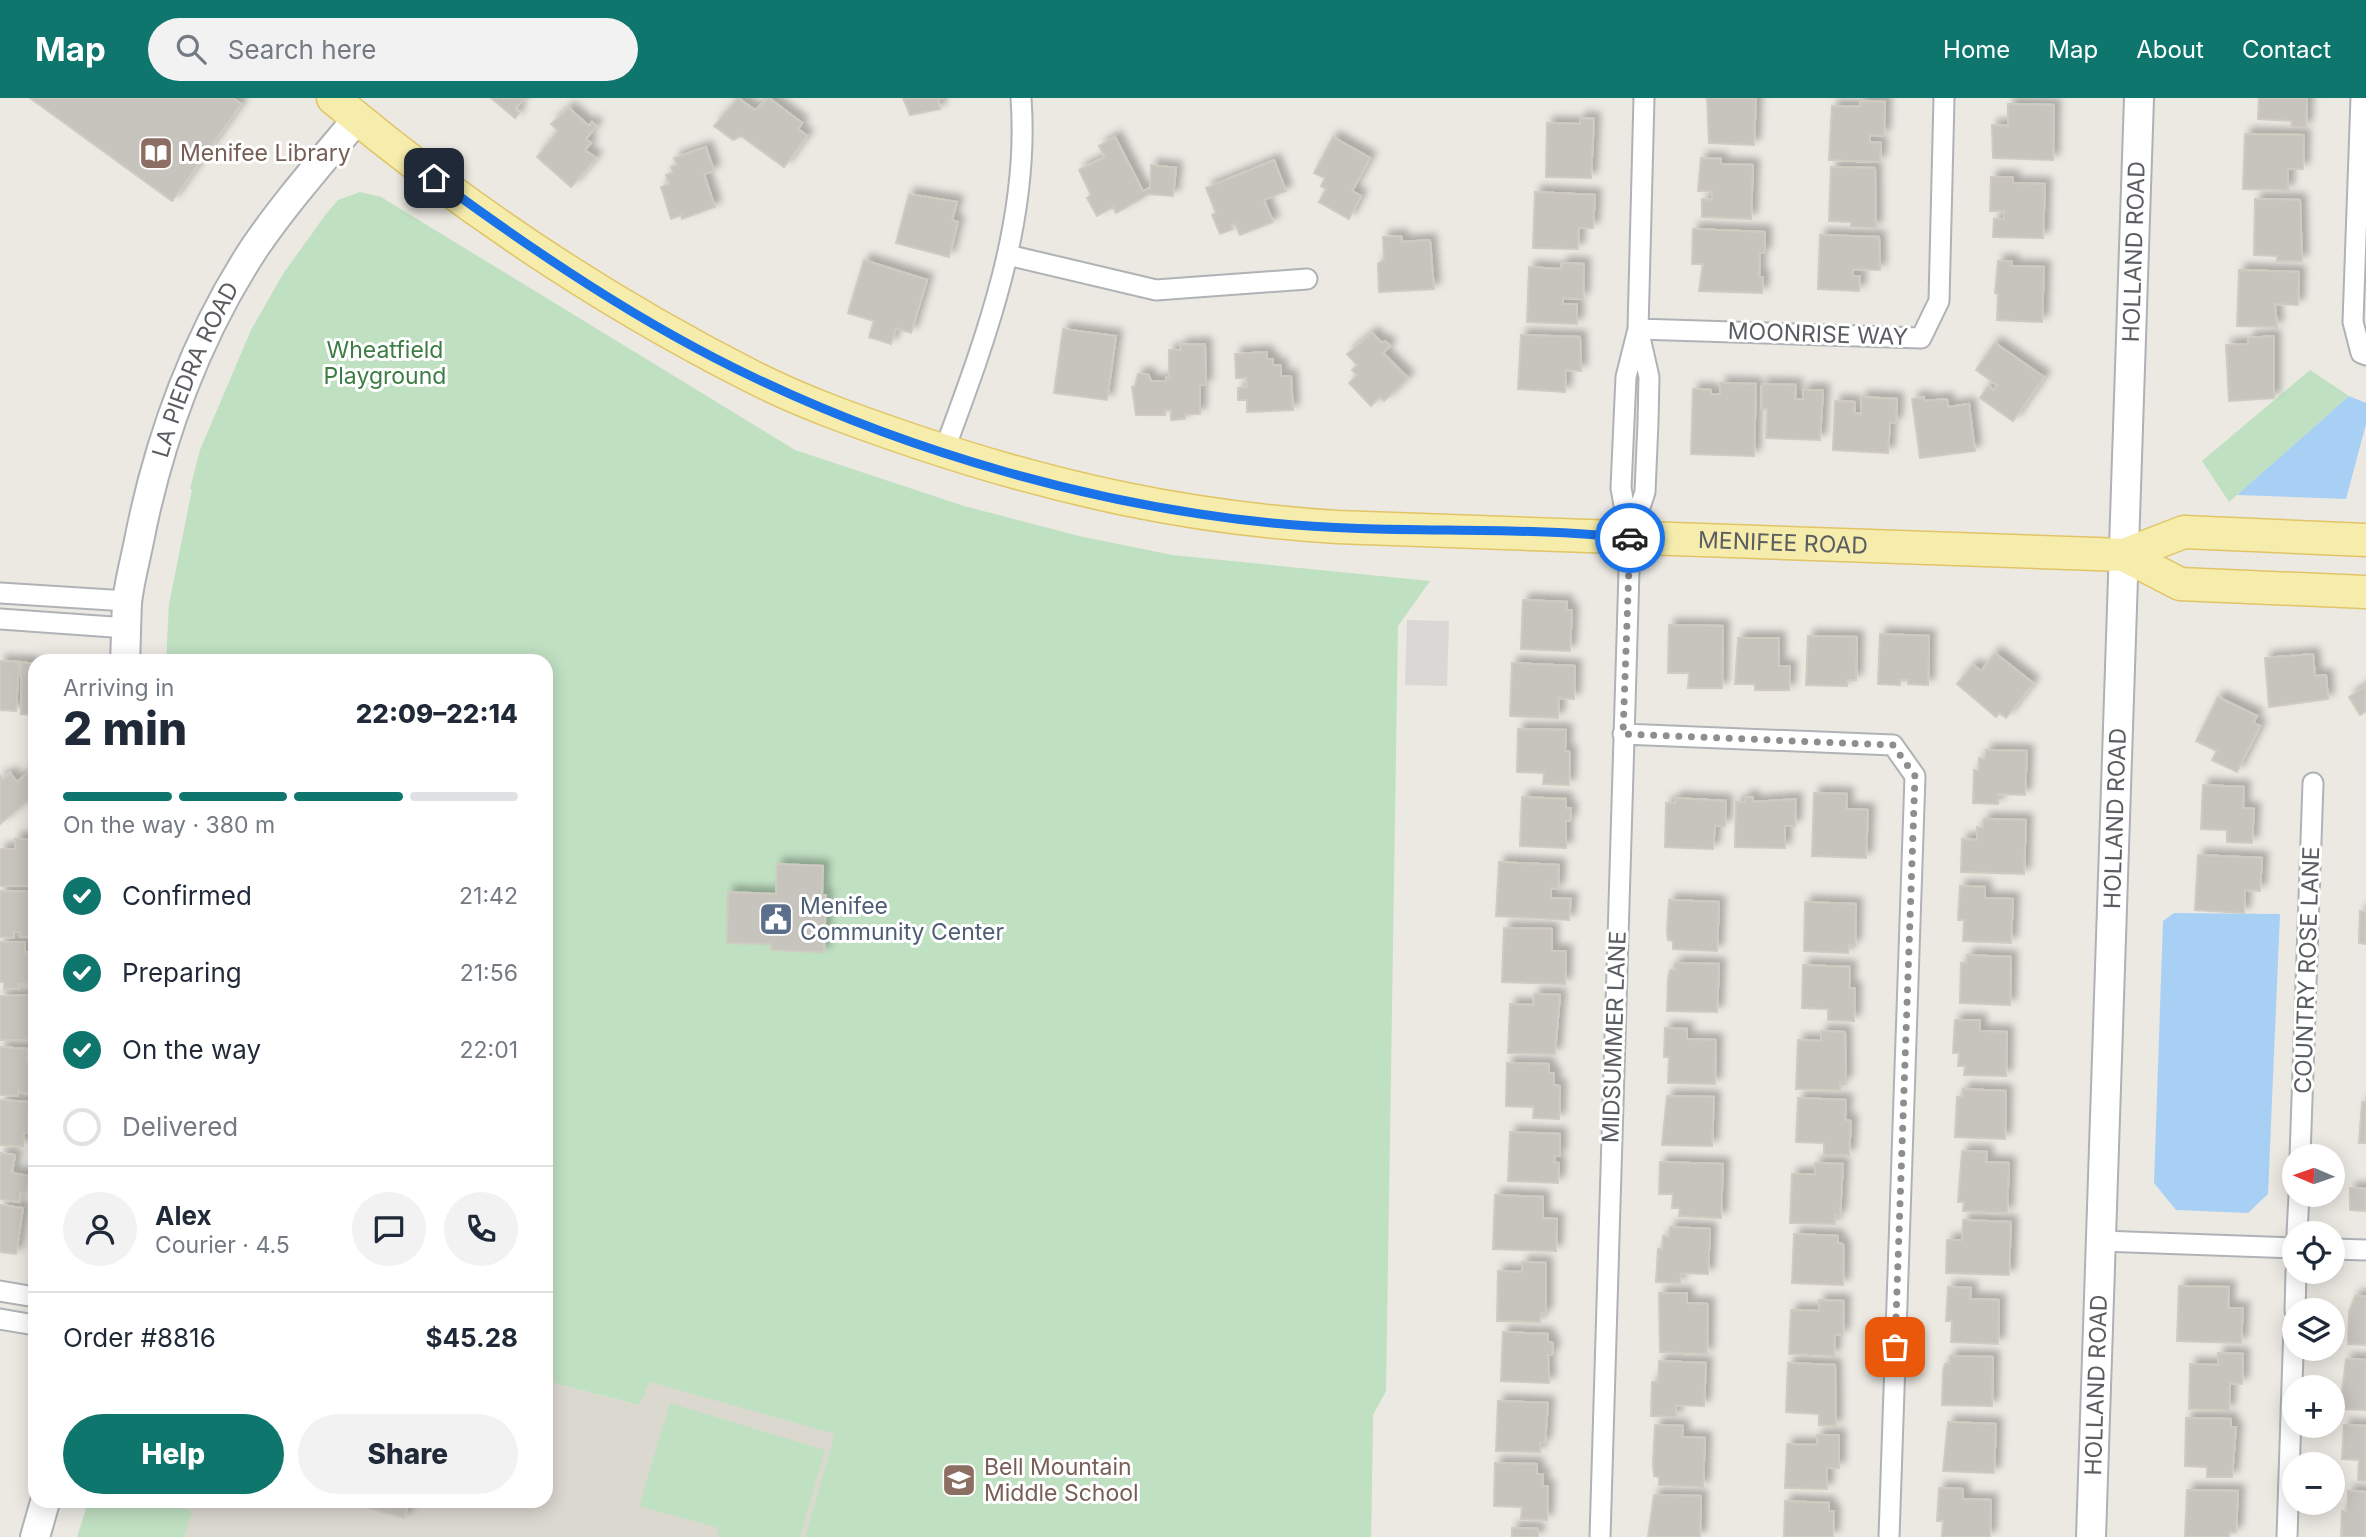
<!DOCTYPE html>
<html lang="en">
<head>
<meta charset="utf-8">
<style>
	body { margin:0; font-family:Inter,sans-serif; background:#f2f2f3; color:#1f2937; height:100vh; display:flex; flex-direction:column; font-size:26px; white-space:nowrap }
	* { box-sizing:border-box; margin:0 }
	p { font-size:23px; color:#747a83 }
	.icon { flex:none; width:38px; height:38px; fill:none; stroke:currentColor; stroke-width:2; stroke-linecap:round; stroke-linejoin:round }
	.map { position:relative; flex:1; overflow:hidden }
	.panel { position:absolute; left:28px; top:556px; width:525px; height:854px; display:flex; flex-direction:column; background:#fff; border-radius:21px; box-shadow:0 4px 18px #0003 }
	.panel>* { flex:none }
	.needle { width:46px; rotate:272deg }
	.fabs { position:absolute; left:2282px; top:1046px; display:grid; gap:14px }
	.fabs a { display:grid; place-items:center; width:63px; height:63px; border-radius:50%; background:#fff; box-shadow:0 4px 18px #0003; font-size:35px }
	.pin { position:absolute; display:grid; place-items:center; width:60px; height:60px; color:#fff; margin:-30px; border-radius:14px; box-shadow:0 4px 10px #0006 }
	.courier { position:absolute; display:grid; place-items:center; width:70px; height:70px; margin:-35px; border:5px solid #1a73e8; border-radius:50%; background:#fff; color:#222; box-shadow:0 2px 9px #0007 }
	.overview em { font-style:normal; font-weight:800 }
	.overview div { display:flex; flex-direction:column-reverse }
	.overview { display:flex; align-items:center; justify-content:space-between; height:119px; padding:0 35px }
	h1 { font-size:46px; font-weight:800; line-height:52px }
	.bar { display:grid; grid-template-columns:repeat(4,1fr); gap:10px 7px; align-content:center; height:84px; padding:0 35px }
	.bar i { height:9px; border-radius:5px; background:#e0e1e3 }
	.bar .on { background:#0f766e }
	.bar p { grid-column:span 4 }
	.line { display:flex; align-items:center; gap:18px; padding:0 35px; border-top:2px solid #e0e1e3 }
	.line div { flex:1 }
	.round { display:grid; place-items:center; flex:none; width:74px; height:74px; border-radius:37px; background:#f2f2f3 }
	ol { padding:0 35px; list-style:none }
	li { display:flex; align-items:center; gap:21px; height:77px }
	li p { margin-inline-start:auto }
	li .icon { padding:7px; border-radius:50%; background:#0f766e; color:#fff; stroke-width:4 }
	li:last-child { color:#747a83 }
	li i { width:38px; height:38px; border:4px solid #e0e1e3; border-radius:50% }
	.primary-button { display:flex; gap:14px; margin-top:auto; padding:14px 35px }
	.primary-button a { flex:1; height:80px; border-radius:42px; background:#0f766e; color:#fff; font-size:28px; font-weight:800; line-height:80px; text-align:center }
	.primary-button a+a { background:#f2f2f3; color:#1f2937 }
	header { display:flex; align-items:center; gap:42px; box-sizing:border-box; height:98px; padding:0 35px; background:#0f766e; color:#fff }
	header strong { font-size:33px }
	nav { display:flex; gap:38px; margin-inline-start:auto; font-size:24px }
	.search { width:490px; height:63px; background:#f2f2f3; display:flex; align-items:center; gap:18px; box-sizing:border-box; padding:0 24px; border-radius:38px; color:#747a83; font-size:26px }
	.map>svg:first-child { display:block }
</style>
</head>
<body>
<header>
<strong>Map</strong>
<div class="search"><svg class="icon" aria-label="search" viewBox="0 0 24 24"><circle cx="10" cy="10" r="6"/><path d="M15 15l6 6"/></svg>Search here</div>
<nav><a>Home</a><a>Map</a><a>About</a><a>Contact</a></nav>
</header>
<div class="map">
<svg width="2366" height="1439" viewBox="0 0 2366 1439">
	<defs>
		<filter id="shadow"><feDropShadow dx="6" dy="-6" stdDeviation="3.5" flood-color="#0004"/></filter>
	</defs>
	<rect width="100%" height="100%" fill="#ebe9e2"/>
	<path fill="#dad8d4" d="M1407 522 1449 523 1447 588 1405 587Z"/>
	<path fill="#dbd8d0" d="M546 1283 638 1307 649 1284 1373 1317 1371 1439H78L89 1404H546Z"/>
	<path fill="#c0e0c2" d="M360 94 381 99 795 352 964 408 1079 438 1172 457 1430 483 1398 528 1386 1293 1373 1317 1371 1439H805L835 1336 650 1284 639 1307 546 1283V564H166L169 506 192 391H190L200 352 251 232 283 176 326 116 338 102Z
		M2310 272 2349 298 2229 404 2202 363Z
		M670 1305 825 1352 800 1439H717L719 1430 639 1408Z
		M88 1404H170L192 1414 184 1439H77Z"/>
	<path fill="#a8d0f5" d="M2349 298 2366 305V326L2346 401 2237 397Z
		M2174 815 2280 816 2268 1096 2248 1115 2176 1112 2154 1085 2163 823Z"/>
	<path fill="#c7c4be" stroke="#cfcbc1" stroke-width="2" filter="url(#shadow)" d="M30 0H233L241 6 172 103Z
		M491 0H525L515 11 519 15 515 20Z
		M738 0 755 12 769 0 802 25 798 31 807 38 784 69 741 38 733 42 714 28Z
		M903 0H943L938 1 940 11 910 17Z
		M1707 0H1756L1754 47 1709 45Z
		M2259 0H2307L2306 29H2291L2292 23 2258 21Z
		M1861 3 1885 4 1884 38 1870 37V44L1881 45 1880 64 1829 62 1832 8 1860 9Z
		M2008 6 2054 7 2053 62 1993 60 1992 27 2008 28Z
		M569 10 589 28 592 24 596 28 586 41 591 45 585 52 596 60 571 89 537 59 558 33 551 26Z
		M1580 20 1594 21 1591 80 1546 79 1547 25 1580 26Z
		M2245 36 2304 37 2303 71H2288V92L2243 91Z
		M1115 39 1143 93 1150 90 1151 67 1176 70 1173 98 1149 96 1116 115 1113 109 1097 118 1087 100 1091 97 1079 72 1105 59 1099 48Z
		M1333 39 1370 60 1352 93 1361 98 1349 121 1319 104 1326 91 1321 88 1325 80 1314 75Z
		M706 49 714 73 704 76 715 109 682 121 681 117 671 121 661 89 669 86 666 77 673 74 671 69 677 67 674 60Z
		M1701 60 1721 61V66L1753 67 1751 121 1702 119V101L1712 102V93H1698Z
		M1274 62 1286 93 1264 102 1273 124 1240 137 1235 126 1231 127 1233 131 1220 136 1212 117 1216 115 1206 90Z
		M1831 69 1875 70 1876 130 1851 129V124L1829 123Z
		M1991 79H2013V85L2045 86 2043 140 1993 139 1994 121H2004V113H1990Z
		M1535 94 1595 97 1593 130H1579L1578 151 1533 150Z
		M909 96 957 104 952 122 958 124 949 159 896 145Z
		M2255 101 2300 102 2302 163H2277V158L2254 157Z
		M1693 131 1765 134V155H1760L1759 179H1763L1762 195 1699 193 1703 166H1692Z
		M1820 137 1879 139 1880 172 1853 171V178H1860L1859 193 1818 191Z
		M1401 138 1402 144 1430 142 1434 191 1379 194 1378 166 1384 161 1383 139Z
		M864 162 927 182 911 235 896 230 891 246 869 239 874 223 848 215Z
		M1998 163H2012V168L2044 169 2042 224 1997 222 1998 196 1995 195Z
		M1562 165 1584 166 1583 201 1563 200V206H1577V226L1527 224 1529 169 1561 171Z
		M2239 172 2299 174 2298 207 2275 206 2277 229 2237 228Z
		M1063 231 1116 238 1107 302 1054 295Z
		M1372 235 1382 245 1385 243 1390 248 1383 255 1408 280 1384 303 1380 299 1371 308 1349 285 1357 277 1352 272 1357 267 1347 256Z
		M1521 237 1580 239 1581 273 1566 272 1565 294 1518 291Z
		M2274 238V300L2229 303 2226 247 2248 246V240Z
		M1995 245 2044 279 2013 323 1980 300 1988 288 1994 292 1997 287 1976 272Z
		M1205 246 1206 287H1200V316H1185V321L1171 322V312H1165V317H1136L1132 289 1135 288 1138 276H1148L1151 283H1166V279H1169V252H1181L1180 247Z
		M1267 254V261H1273V267H1281V278H1291L1293 312 1247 314V302H1238V290L1247 289 1246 280H1236L1235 256Z
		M1720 285 1756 286 1754 358 1691 356 1693 291 1711 292V296H1720Z
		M1762 286 1796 287 1795 301H1803V292H1823L1820 342 1766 340 1767 311H1761Z
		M1861 299 1897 301 1896 325H1890L1888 355 1833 352 1835 303 1855 304 1854 315 1861 316Z
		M1924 299V303L1947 301 1948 309 1969 306 1975 353 1920 360 1912 301Z
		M1523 502 1567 504 1566 512H1572L1570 553 1521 551Z
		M1669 527 1723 528 1722 590H1688L1689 575H1668Z
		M1880 536 1929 538 1928 587 1908 586V582H1900V587L1878 586Z
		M1808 538 1857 539 1856 582H1847V588L1806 587Z
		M1738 540H1779V568H1790L1789 592H1755V586H1735Z
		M1995 555 2033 585 2006 620 1999 615 1996 619 1957 586 1973 567 1981 573Z
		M2313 556 2315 578 2326 577 2328 601 2269 609 2265 560Z
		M0 563 19 564 16 613 0 612Z
		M21 564 35 566V617L21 616Z
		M1512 565 1575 568 1574 601 1559 600 1558 620 1510 618Z
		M2366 588V613L2360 617 2349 599Z
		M2218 599 2257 618 2253 625 2260 628 2237 674 2212 662 2217 653 2196 643Z
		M1518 631 1566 632 1565 653 1570 654 1569 687 1543 686 1544 675 1517 674Z
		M1986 652 2027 653 2025 697 1998 696V706L1973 705 1974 672 1979 673V660L1985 661Z
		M30 673 35 679V697L0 726V677L3 681 10 675 17 684Z
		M2203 687 2244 689 2243 710 2254 711 2252 745 2227 744V732L2201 731Z
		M1814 695 1847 696 1846 711 1868 712 1866 760 1812 758Z
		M1522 699 1566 701V710H1571L1570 723H1566V750L1520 748Z
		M1745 699H1753V704L1796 701 1795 728H1785V750L1735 749 1736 704H1745Z
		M1675 700 1726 703 1725 728H1715L1713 751 1665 749 1666 705H1675Z
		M1984 721 2026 722 2024 776 1961 774 1962 741 1977 742V729L1983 730Z
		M15 741H35V788H0V751H15Z
		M2198 757 2262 760 2260 793 2245 792 2244 815 2195 812Z
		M1499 764 1559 767 1558 791 1551 790V800L1571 801 1569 822 1496 818Z
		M777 766 823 768 822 797H826L824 854 771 852V846L727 845 728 794 776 796Z
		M1960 788 1985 789V800L2013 801 2011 845 1963 843 1964 822H1958Z
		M0 793 35 794V839H20V834H14V840L0 839Z
		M1669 802 1719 804 1717 853 1673 851V843L1668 842 1667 833Z
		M1805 804 1856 806 1855 847H1849L1848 855 1804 853Z
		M2360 813 2366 814V846L2359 845Z
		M1504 830 1552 831V853H1566L1565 886 1502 884Z
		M0 844H25V854H34V891H28V886H18L19 891H4V884H0Z
		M1967 857 2011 859 2010 907 1960 905 1961 865H1967Z
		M1675 865 1719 866 1717 914 1667 913 1668 881 1670 872H1675Z
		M1803 867 1850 869 1849 890H1855L1854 923 1828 922V911L1802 910Z
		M1534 896 1560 897 1555 956 1508 955 1510 906 1533 907Z
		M34 897V942H0V898Z
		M1955 922H1980V933L2007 934 2006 978 1964 977 1965 968H1958L1959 955H1953Z
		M1665 930 1687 931V941L1716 942 1715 986 1668 985 1669 959H1664Z
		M1821 933 1845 934 1846 984H1840V992L1796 991 1798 942 1821 943Z
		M0 949 27 951V962H35L33 997 18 993V998L0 997Z
		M1507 965 1549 966V975H1554V987L1560 988 1559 1021 1533 1020 1534 1009 1506 1008Z
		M1963 991 2006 993 2005 1041 1955 1039 1957 999H1963Z
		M1667 998 1714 999 1712 1048 1662 1047Z
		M1798 1000 1846 1002 1845 1022 1851 1023 1849 1057H1824V1045L1796 1044Z
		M0 1002 29 1004 28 1035H24L23 1048 0 1047Z
		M2362 1004H2366V1045H2359Z
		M1510 1034 1560 1036V1058H1555L1554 1064 1559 1065 1558 1085 1508 1083Z
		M1962 1053 1987 1054 1986 1064 2009 1065 2007 1115 1963 1113 1964 1104H1958Z
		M0 1055 15 1057 12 1075 29 1078 26 1096 20 1095 19 1104 0 1101Z
		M1660 1064 1723 1066 1721 1120 1679 1118 1680 1110H1672L1673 1096H1659Z
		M1815 1065 1843 1066 1840 1118 1835 1117V1126L1790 1125 1792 1076H1815Z
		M2350 1090 2366 1091V1113L2350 1112Z
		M1495 1097 1543 1099V1120L1557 1121 1556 1153 1493 1151Z
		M0 1107 23 1110 16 1156 0 1154Z
		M1963 1122 2011 1124 2009 1177 1946 1175 1947 1142H1962Z
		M1670 1129 1710 1131 1708 1176 1681 1175 1680 1185 1656 1184 1658 1151H1662L1663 1138 1669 1139Z
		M1794 1136 1838 1138V1145L1843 1146 1844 1154 1843 1187 1792 1185Z
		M1522 1164 1546 1165V1216L1541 1215 1540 1224 1497 1223 1498 1173 1522 1174Z
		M2179 1188 2229 1189 2228 1210H2243L2241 1245 2177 1243Z
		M1948 1189 1971 1190 1970 1201 1999 1202 1998 1246 1951 1244 1952 1223H1946Z
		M1659 1195H1687V1205L1708 1206 1707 1256 1660 1254Z
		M2355 1198H2366V1247L2348 1246 2349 1214Z
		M1819 1202 1844 1203 1843 1237H1835L1834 1258 1789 1256 1791 1212 1819 1213Z
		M1503 1234 1548 1236V1244L1553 1245 1552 1257H1548L1549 1285 1501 1283Z
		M2218 1255 2243 1256 2242 1286 2230 1285 2229 1312 2189 1311 2190 1266 2218 1267Z
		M1950 1258 1993 1259 1992 1308 1942 1307 1943 1273 1945 1266H1950Z
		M2346 1261 2366 1262V1312L2340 1311Z
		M1659 1263 1706 1265 1704 1308 1676 1307V1319L1651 1318 1652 1284H1658Z
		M1788 1265 1835 1267 1836 1328 1819 1327V1316L1786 1314Z
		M1498 1303 1548 1305 1545 1345H1540V1354L1496 1353Z
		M2186 1320 2231 1321V1329H2236L2232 1379H2207V1369L2185 1368Z
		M1948 1324 1996 1326 1994 1375 1943 1373Z
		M1655 1327 1683 1328 1682 1339 1705 1340 1703 1389 1659 1387V1379L1654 1378 1653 1366Z
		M2344 1327 2366 1328V1383L2358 1382 2359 1362 2342 1361Z
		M1817 1337H1839V1370H1827V1391L1785 1390 1787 1346 1817 1347Z
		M1495 1365 1537 1366V1376H1543L1542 1388H1548L1547 1422 1521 1421 1522 1409 1494 1408Z
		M1939 1390 1963 1391V1401L1991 1402 1990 1439H1942L1943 1423H1937Z
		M2187 1392 2238 1393 2236 1434H2230L2229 1439H2185Z
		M2348 1393 2366 1394V1439H2341L2342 1413 2347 1414Z
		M1654 1397 1701 1398 1700 1439H1648Z
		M1785 1403 1829 1405V1413H1834L1833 1439H1784Z
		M350 1404H409L404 1420Z
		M1512 1430 1538 1431V1439H1512Z"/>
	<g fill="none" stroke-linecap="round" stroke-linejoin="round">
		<g stroke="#afb2b6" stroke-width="23">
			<path id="street" d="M2361 0 2353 224 2361 255 2366 257
				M1008 157 1156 192 1307 181
				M1638 231 1921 240 1939 203 1944 0
				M944 353C986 240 1030 123 1021 0
				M1631 436 1645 394 1648 324 1649 279 1639 235
				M0 495 127 503
				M0 521 127 530
				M1623 636 1893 647 1915 678 1889 1439
				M2300 1059 2313 685
				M2297 1136 2299 1097
				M2101 1143 2294 1150
				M2333 1151 2366 1152
				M0 1193 35 1199
				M2295 1213 2296 1174
				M0 1221 35 1227
				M1600 1439 1630 440 1621 390 1626 279 1638 231 1644 0
				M2287 1439 2294 1226"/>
		</g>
		<g stroke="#aeb1b5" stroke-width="32">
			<g id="secondary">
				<path id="s1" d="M125 564C126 544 126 525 127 505 129 485 135 463 139 443 159 340 197 237 255 149 286 104 322 63 357 21"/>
				<path d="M35 1439 45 1404"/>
				<path id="s2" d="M2091 1439 2139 0"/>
			</g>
		</g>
		<g stroke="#e1c465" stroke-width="35">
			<g id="primary">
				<path id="s3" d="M333 0C461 108 601 202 751 278 804 305 861 325 917 344 1057 391 1189 420 1337 429L2124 457 2184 434 2366 442"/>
				<path d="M2124 457 2180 486 2366 494"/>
			</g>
		</g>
		<use href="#street" stroke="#fff" stroke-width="19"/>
		<use href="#secondary" stroke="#fff" stroke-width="28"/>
		<use href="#primary" stroke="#f6edac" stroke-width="32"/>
	</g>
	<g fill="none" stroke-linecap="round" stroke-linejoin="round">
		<path stroke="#8d8e8e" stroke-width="7" stroke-dasharray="0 12.6" d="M1630 440 1623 636 1893 647 1915 678 1895 1249"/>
		<path stroke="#1a73e8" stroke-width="9" d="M434 80C535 154 641 226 755 280 912 355 1098 408 1272 425 1390 437 1513 427 1630 440"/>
	</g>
	<defs>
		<g id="library-square" transform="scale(1.75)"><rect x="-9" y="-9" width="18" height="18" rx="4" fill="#8d6e63" stroke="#fff"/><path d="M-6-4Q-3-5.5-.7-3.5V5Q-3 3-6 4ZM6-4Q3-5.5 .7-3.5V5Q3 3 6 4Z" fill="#fff"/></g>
		<g id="civic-square" transform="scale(1.75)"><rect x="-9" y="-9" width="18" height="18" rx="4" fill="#5c6f8a" stroke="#fff"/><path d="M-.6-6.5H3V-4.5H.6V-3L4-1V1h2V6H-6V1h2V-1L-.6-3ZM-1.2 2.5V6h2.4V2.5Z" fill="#fff"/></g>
		<g id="school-square" transform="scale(1.75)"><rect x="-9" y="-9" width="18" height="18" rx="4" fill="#8d6e63" stroke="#fff"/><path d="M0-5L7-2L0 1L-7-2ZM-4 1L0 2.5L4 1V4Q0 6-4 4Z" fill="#fff"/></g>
	</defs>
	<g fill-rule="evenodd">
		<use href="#library-square" x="156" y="55"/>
		<use href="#civic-square" x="776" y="821"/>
		<use href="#school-square" x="959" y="1382"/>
	</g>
	<g text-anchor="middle" stroke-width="6" stroke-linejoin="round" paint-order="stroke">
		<g font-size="23" fill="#785e54" stroke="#fff" text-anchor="start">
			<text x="180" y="63">Menifee Library</text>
			<text x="984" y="1377">Bell Mountain<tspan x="984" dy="26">Middle School</tspan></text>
		</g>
		<g font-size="23" fill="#5a5d61" stroke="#fff">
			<text dy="8" stroke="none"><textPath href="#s2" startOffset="1286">HOLLAND ROAD</textPath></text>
			<text transform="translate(1818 236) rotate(2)" y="8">MOONRISE WAY</text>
			<text dy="8" stroke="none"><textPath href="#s1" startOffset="303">LA PIEDRA ROAD</textPath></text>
			<text dy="8" stroke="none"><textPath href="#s3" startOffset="1558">MENIFEE ROAD</textPath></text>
			<text dy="8" stroke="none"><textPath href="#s2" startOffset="719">HOLLAND ROAD</textPath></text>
			<text transform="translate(2307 872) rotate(-88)" y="8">COUNTRY ROSE LANE</text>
			<text transform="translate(1614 939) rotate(-88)" y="8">MIDSUMMER LANE</text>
			<text dy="8" stroke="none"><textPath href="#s2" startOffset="152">HOLLAND ROAD</textPath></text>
		</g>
		<g font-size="23" fill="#3d7d43" stroke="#fff">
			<text x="385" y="260">Wheatfield<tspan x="385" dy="26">Playground</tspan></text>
		</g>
		<g font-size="23" fill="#4e5e75" stroke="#fff" text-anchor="start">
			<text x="800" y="816">Menifee<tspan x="800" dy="26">Community Center</tspan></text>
		</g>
	</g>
</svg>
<div class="fabs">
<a><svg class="needle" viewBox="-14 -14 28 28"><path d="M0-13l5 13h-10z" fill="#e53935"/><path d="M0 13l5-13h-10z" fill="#747a83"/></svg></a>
<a><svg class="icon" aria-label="locate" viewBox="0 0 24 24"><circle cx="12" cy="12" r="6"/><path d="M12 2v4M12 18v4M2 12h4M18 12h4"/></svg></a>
<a><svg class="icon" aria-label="layers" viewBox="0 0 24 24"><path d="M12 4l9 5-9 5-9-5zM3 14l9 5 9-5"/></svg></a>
<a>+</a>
<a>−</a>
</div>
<div class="pin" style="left:1895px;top:1249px;background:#ea580c"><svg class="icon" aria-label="bag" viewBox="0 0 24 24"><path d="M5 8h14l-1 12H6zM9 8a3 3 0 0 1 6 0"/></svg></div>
<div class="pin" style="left:434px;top:80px;background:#1f2937"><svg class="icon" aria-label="home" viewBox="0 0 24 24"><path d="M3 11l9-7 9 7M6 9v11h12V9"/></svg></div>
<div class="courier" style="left:1630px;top:440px"><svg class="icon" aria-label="car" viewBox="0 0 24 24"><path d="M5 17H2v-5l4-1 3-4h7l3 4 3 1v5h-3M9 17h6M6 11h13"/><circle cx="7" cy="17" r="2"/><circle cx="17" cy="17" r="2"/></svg></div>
<section class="panel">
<div class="overview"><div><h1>2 min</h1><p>Arriving in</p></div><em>22:09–22:14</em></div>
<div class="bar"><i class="on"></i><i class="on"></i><i class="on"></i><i></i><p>On the way · 380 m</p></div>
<ol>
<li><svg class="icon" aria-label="check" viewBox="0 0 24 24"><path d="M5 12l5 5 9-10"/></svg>Confirmed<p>21:42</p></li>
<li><svg class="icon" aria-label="check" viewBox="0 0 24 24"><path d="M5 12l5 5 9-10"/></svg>Preparing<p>21:56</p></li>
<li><svg class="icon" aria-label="check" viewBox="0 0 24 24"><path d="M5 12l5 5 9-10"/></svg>On the way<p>22:01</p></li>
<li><i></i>Delivered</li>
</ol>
<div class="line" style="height:126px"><a class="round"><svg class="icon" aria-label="person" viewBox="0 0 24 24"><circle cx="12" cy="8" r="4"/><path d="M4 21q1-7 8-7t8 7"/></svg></a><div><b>Alex</b><p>Courier · 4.5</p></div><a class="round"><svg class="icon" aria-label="chat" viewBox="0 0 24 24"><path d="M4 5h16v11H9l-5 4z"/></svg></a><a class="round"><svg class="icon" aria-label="phone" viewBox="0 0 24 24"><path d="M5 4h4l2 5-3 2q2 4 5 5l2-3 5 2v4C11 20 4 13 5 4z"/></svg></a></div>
<div class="line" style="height:91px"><div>Order #8816</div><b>$45.28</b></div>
<div class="primary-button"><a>Help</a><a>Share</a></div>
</section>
</div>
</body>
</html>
